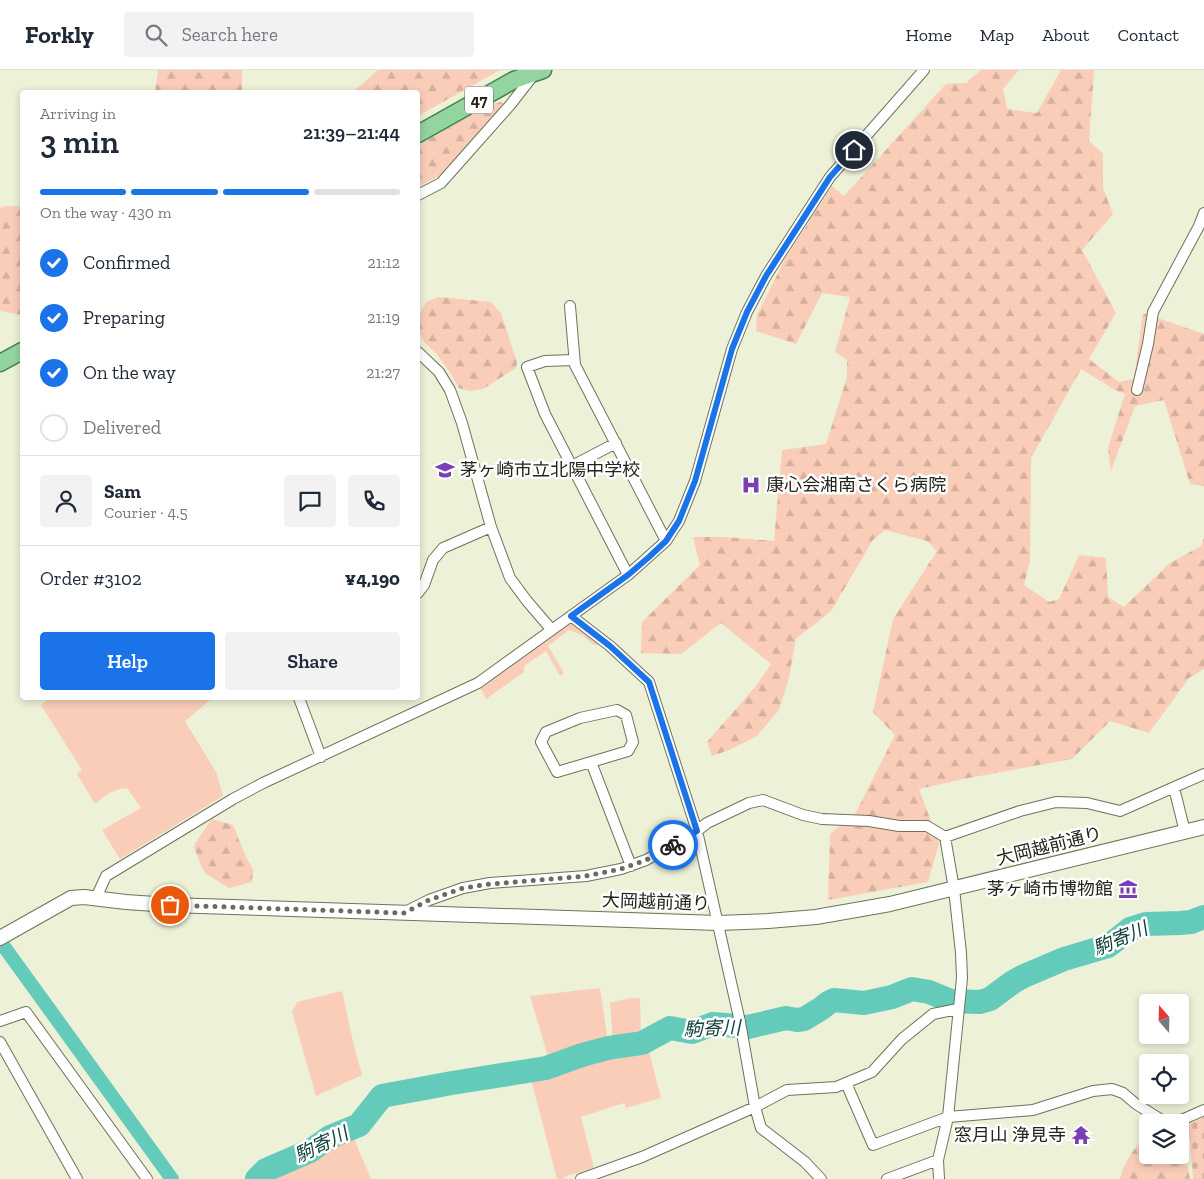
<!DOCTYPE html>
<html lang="en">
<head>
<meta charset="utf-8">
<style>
	body { margin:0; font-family:"Zilla Slab","Noto Sans JP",serif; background:#f2f2f3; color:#1f2937; height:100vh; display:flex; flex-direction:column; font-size:19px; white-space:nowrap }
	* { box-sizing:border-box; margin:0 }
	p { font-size:16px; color:#747a83 }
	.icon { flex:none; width:28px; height:28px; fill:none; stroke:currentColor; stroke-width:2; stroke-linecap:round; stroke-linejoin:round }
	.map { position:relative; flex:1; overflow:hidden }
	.panel { position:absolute; left:20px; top:20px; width:400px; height:610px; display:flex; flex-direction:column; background:#fff; border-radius:5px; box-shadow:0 2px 8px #0003 }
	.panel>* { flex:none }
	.needle { width:32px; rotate:340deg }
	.tools { position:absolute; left:1139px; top:924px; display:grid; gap:10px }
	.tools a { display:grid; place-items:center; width:50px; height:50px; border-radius:5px; background:#fff; box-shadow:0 2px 8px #0003; font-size:25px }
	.pin { position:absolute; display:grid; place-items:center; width:42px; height:42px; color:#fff; margin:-21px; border:2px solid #fff; border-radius:50%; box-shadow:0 1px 5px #0007 }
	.courier { position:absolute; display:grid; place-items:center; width:50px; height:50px; margin:-25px; border:4px solid #1a73e8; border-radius:50%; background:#fff; color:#222; box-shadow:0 1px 6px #0007 }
	.head em { font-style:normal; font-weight:600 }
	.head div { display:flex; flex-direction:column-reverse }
	.head { display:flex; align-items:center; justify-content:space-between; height:85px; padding:0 20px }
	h1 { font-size:32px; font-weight:600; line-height:38px }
	.bar { display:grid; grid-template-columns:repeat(4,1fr); gap:8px 5px; align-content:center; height:60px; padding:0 20px }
	.bar i { height:6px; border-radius:4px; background:#e0e1e3 }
	.bar .current { background:#1a73e8 }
	.bar p { grid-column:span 4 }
	.line { display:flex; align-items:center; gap:12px; padding:0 20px; border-top:1px solid #e0e1e3 }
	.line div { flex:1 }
	.round { display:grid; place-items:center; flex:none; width:52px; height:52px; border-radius:5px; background:#f2f2f3 }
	ol { padding:0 20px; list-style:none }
	li { display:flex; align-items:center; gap:15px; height:55px }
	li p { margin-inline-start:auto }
	li .icon { padding:5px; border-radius:50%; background:#1a73e8; color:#fff; stroke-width:4 }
	li:last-child { color:#747a83 }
	li i { width:28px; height:28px; border:2px solid #e0e1e3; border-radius:50% }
	.action { display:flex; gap:10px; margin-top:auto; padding:10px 20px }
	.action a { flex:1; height:58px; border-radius:5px; background:#1a73e8; color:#fff; font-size:20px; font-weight:600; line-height:58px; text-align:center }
	.action a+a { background:#f2f2f3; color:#1f2937 }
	header { display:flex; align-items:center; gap:30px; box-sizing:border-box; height:70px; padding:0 25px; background:#fff; border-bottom:1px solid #e0e1e3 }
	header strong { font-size:24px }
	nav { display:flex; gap:28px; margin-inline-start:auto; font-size:18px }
	.search { width:350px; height:45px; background:#f2f2f3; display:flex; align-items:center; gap:12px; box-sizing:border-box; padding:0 18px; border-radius:5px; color:#747a83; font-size:19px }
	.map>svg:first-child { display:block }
</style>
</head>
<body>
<header>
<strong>Forkly</strong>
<div class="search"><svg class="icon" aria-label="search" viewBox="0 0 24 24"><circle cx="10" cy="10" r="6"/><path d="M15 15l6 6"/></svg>Search here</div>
<nav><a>Home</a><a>Map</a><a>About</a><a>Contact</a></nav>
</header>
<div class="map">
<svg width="1204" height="1109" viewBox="0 0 1204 1109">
	<defs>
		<pattern id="forest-firs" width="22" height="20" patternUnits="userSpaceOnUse" patternTransform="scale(1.25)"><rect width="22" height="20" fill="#facdb8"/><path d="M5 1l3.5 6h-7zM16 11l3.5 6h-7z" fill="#d6b09e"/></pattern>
		<pattern id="cemetery-stones" width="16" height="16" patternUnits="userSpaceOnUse" patternTransform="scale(1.25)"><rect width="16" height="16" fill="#facdb8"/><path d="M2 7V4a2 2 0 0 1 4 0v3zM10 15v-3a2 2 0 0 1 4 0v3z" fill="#d6b09e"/></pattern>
	</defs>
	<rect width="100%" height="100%" fill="#edf1d8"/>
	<path fill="#facdb8" d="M571 553 576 554 598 573 597 575H594L582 565 569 560 548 576 564 603 560 606 546 581 524 596V602L486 629 480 617Z
		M50 628H210V630L185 651 216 702 223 726 120 789 102 760 141 738 127 718C113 719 106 725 95 734L77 704 82 700 41 635Z
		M600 918 608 972C586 976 569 981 549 990L530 926Z
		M342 921 353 972 362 1005 316 1026 292 942 297 932Z
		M630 928H640L641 968 613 972 610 933Z
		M648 978 661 1028 626 1038 624 1033 581 1047 594 1098 569 1105 562 1109H557L531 1009 547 1006 585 991 608 985Z
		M352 1064 371 1109H269L267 1106 314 1085 333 1072Z"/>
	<path fill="url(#forest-firs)" d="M158 0H242V22H155Z
		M378 0H500L418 46V22H353Z
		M981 0H1019L1003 19 1007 39 1037 43 1061 0H1094L1089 71 1103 84V118L1113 144 1082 180 1116 243 1089 289 1119 312 1134 309 1143 243 1204 264V416L1190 414 1164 330 1135 336 1111 401 1108 378 1125 324 1115 320 1081 299 1031 388 1030 491 1024 515 1049 532 1059 529 1079 485 1106 488 1108 527 1124 537 1152 510 1170 493 1201 476 1204 468V599L1189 608 1149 663 1110 651 1072 689 963 709 919 719 939 773 928 812 828 830 830 764 856 742 895 665 873 642 893 549 937 481 927 471 885 460 873 470 831 541 796 569 788 612 779 640 757 666 729 680 712 686 707 672 756 616 771 594 721 553 681 584 641 583 642 552 700 495 693 467H725L774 471 782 380 826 374 847 307V290L835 282 850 227 822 223 796 274 756 261 757 245 785 189 832 116 844 126 946 14 966 13Z
		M501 32 505 36 444 103 418 117V75L493 33Z
		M5 136H22V245L0 241V138Z
		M439 227 491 232 501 243 517 292 516 298 483 319 469 321 459 318 447 298 435 282 425 273 420 264 419 245 426 232Z
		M212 749 233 755 245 785 253 799 252 812 229 818 205 803 200 793 194 777 198 769Z
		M1147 1069 1148 1085H1180V1077L1185 1086 1190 1109H1120C1123 1095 1134 1075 1147 1069Z"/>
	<path fill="url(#cemetery-stones)" d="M1204 1047V1109H1193L1190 1070 1183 1057Z"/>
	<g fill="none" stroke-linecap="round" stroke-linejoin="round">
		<path stroke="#64cbba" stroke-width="14" d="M0 871 172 1109"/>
		<path stroke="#64cbba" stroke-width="24" d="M257 1109 266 1100 310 1081 330 1067 359 1055 382 1026 452 1013 546 998 582 985 608 978 642 973 670 958 692 962 713 954 748 957 786 948 797 950 804 949 822 938 828 933 834 930 864 933 892 927 912 919 929 922 951 931 980 932 990 929 1013 912 1024 906 1064 889 1108 876 1120 867 1130 859 1146 854 1180 853 1191 852 1204 847"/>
		<g stroke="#6f725c" stroke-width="12">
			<path id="minor" d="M418 125 441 113 511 34 535 3
				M570 236 575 295 666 471
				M418 282 439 302 450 320 462 353 491 457 510 508 527 531 551 559
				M574 290 545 291 527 297 545 344 628 505
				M1137 320 1148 274 1153 242 1199 156 1204 143
				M572 396 616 373
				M418 523 424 515 433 490 443 478 491 457
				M571 546 610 576 649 612 697 761 740 952 755 1037 761 1058 805 1092 821 1109
				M299 628 321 687
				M591 692 628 681 633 672 626 645 617 640 580 648 546 662 541 672 557 702 591 692 631 796
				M1174 718 1185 762
				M96 828 106 806 233 729 263 713 478 613 628 505 666 471 679 451 695 411 732 279 747 242 766 206 830 107 924 0
				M405 842 429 830 463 818 490 813 586 806 621 799 646 790 697 761 707 753 749 733 763 730 803 745 822 749 869 751 899 756H927L945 767 1020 741 1056 732 1087 733 1120 741 1204 704
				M0 951 26 942 147 1109
				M0 972 77 1109
				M846 1013 873 1075 948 1047 1033 1040 1093 1021 1112 1019 1123 1023 1136 1034 1165 1052H1177L1204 1040
				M581 1109 642 1087 755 1037 787 1020 836 1017 872 1002 902 969 933 944 958 939
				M887 1109 938 1090
				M939 1109 938 1090 948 1047 962 908 961 883 954 819 945 767"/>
		</g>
		<g stroke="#6f725c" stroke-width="16">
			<path id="tertiary" d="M0 868 71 828 84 827 126 832 169 835 718 853 768 851 816 847 890 834 1204 757"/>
		</g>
		<g stroke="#3e8449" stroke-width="19">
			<path id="primary" d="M418 64 514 10 543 0
				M0 293 22 281"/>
		</g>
		<use href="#minor" stroke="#fff" stroke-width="10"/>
		<use href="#tertiary" stroke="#fff" stroke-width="14"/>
		<use href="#primary" stroke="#94d4a1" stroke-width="16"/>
	</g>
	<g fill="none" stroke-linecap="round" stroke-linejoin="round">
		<path stroke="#6a6c5d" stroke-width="5" stroke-dasharray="0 9" d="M170 835 404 843 429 830 463 818 490 814 586 806 621 799 646 790 673 775"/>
		<path stroke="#1a73e8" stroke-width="6" d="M673 775 697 761 649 612 610 576 571 546 628 505 649 487 666 471 679 451 695 411 732 279 747 242 766 206 830 107 854 80"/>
	</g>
	<defs>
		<g id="school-bare" transform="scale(1.5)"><path d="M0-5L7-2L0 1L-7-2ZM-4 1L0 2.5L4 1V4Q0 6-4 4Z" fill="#7a3fb5" stroke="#fff" stroke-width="2.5" paint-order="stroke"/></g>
		<g id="hospital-bare" transform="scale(1.5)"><path d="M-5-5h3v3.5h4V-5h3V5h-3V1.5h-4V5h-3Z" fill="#7a3fb5" stroke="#fff" stroke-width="2.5" paint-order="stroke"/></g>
		<g id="museum-bare" transform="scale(1.5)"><path d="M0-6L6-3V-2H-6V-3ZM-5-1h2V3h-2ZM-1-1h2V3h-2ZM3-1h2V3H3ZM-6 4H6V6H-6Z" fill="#7a3fb5" stroke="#fff" stroke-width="2.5" paint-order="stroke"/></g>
		<g id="temple-bare" transform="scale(1.5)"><path d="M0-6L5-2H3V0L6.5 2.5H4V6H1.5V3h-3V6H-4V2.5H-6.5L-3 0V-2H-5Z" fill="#7a3fb5" stroke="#fff" stroke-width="2.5" paint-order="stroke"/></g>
	</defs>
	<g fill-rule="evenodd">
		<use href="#school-bare" x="445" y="400"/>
		<use href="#hospital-bare" x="751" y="415"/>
		<use href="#museum-bare" x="1128" y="819"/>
		<use href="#temple-bare" x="1081" y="1065"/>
	</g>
	<g text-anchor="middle" stroke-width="5" stroke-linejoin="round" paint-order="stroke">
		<rect fill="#fff" stroke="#65665f" stroke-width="1" x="465" y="16.5" width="28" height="27" rx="4"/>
		<g font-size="16" font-weight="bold" fill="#23241b">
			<text x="479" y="36">47</text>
		</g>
		<g font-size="18" fill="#23241b" stroke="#fff" text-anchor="start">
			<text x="460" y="406">茅ヶ崎市立北陽中学校</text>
			<text x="766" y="421">康心会湘南さくら病院</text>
			<text x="1113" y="825" text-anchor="end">茅ヶ崎市博物館</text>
			<text x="1066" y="1071" text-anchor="end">窓月山 浄見寺</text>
		</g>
		<g font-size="18" fill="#23241b" stroke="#fff">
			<text transform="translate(1049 776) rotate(-14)" y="6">大岡越前通り</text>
			<text transform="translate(656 832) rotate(2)" y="6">大岡越前通り</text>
		</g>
		<g font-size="19" font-style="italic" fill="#11413a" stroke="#fff">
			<text transform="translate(1120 868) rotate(-23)" y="7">駒寄川</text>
			<text transform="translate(712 958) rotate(-2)" y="7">駒寄川</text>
			<text transform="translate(321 1074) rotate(-26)" y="7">駒寄川</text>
		</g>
	</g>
</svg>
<div class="tools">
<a><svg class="needle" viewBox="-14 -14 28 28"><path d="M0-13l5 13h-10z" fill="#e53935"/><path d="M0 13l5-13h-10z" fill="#747a83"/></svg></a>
<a><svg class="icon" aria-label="locate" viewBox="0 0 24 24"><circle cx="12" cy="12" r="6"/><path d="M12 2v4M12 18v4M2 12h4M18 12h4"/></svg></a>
<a><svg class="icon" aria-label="layers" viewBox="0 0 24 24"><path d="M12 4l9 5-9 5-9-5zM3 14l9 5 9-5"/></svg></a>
</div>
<div class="pin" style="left:170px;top:835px;background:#ea580c"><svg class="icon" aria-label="bag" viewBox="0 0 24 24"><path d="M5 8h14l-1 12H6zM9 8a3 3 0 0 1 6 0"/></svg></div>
<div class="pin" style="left:854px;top:80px;background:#1f2937"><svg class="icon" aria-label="home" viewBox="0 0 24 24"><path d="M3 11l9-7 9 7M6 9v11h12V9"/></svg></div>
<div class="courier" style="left:673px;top:775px"><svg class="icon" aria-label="bike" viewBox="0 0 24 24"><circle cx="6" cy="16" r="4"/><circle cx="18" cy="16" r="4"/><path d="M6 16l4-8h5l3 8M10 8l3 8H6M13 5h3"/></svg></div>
<section class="panel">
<div class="head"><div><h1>3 min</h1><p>Arriving in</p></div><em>21:39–21:44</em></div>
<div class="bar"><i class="current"></i><i class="current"></i><i class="current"></i><i></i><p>On the way · 430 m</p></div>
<ol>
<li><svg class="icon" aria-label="check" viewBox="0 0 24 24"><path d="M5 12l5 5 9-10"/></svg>Confirmed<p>21:12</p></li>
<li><svg class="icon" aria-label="check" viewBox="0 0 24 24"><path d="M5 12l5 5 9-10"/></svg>Preparing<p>21:19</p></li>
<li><svg class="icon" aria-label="check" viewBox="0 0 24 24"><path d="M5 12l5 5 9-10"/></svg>On the way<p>21:27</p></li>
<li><i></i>Delivered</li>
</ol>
<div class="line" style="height:90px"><a class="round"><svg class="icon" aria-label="person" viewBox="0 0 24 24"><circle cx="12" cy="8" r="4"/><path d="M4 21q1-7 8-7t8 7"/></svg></a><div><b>Sam</b><p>Courier · 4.5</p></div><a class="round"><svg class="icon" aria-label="chat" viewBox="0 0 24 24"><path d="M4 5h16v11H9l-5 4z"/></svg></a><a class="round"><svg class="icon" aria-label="phone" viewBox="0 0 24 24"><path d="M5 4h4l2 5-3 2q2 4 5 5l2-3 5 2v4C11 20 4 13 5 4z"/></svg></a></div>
<div class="line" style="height:65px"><div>Order #3102</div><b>¥4,190</b></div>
<div class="action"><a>Help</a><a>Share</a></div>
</section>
</div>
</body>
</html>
